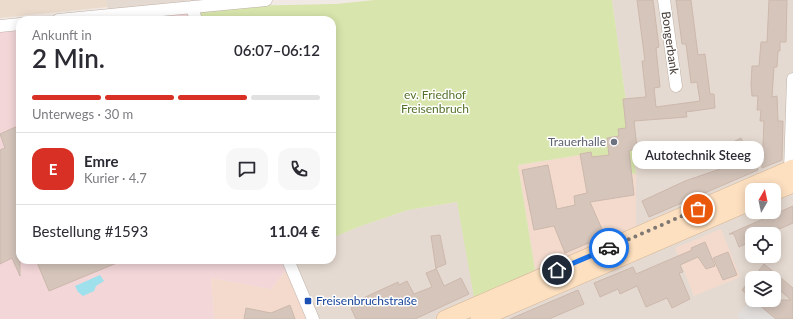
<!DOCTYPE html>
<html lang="de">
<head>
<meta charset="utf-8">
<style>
	body { margin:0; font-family:Lato,sans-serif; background:#f7f7f7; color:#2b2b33; height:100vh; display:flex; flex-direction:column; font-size:15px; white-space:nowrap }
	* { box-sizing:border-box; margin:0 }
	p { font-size:13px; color:#7c7c81 }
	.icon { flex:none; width:22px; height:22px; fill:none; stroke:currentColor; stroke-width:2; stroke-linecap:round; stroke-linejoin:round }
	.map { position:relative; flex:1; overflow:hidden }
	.panel { position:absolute; left:16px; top:16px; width:320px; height:248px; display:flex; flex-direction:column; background:#fff; border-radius:12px; box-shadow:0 2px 10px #0003 }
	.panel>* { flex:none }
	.needle { width:26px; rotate:9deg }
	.buttons { position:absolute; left:745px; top:183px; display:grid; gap:8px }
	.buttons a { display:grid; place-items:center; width:36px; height:36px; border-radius:8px; background:#fff; box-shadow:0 2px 10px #0003; font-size:20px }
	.pin { position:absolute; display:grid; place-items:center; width:34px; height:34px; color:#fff; margin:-17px; border:2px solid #fff; border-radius:50%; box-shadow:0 1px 4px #0007 }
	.courier { position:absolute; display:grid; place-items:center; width:40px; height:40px; margin:-20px; border:3px solid #1a73e8; border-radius:50%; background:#fff; color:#222; box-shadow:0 1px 5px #0007 }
	.bubble { position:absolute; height:28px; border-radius:12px; background:#fff; box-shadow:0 2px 10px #0003; font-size:13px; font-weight:600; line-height:28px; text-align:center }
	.head em { font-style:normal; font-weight:600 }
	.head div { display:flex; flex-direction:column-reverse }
	.head { display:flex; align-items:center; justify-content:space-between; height:68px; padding:0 16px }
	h1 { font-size:26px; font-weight:600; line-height:30px }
	.bar { display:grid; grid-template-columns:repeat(4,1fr); gap:6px 4px; align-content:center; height:48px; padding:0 16px }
	.bar i { height:5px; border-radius:3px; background:#e1e1e2 }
	.bar .on { background:#d93025 }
	.bar p { grid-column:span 4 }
	.line { display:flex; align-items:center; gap:10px; padding:0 16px; border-top:1px solid #e1e1e2 }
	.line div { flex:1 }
	.round { display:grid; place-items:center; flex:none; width:42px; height:42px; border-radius:12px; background:#f7f7f7 }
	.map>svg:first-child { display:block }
</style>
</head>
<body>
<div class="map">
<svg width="793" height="319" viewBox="0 0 793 319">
	<rect width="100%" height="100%" fill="#f1e9e3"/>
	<path fill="#e5dad1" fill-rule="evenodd" d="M105 0H196L170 8 110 14Z
		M612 0H793V183L774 190H752V212H774V193L793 185V319H313L289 260H332V238L358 227 408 210 457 202 475 297 635 226 636 174ZM752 234H774V256H752ZM752 278H774V300H752Z"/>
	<path fill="#f3dacd" d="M580 155 584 170 636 174V226L535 270 518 165Z
		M721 229 740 277 694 296 675 248Z
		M290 265 313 319H214L211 278 271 289Z"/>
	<path fill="#eadbcd" d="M0 0H106L108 7 0 18Z"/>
	<path fill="#f2d6d8" d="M191 7 196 20H66Z
		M20 25V260H288L290 265 271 289 211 278 214 319H0V26Z"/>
	<path fill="#d8e5ac" d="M375 0H612L636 174 584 170 580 155 518 165 535 270 474 297 457 202 408 210 358 227 332 238V20H197L193 7 336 4Z"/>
	<path fill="#e1dddb" d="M752 299V300L776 319H741L737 316Z"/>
	<path fill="#9fe0ed" d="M100 275 104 281 96 286 94 291 83 296 78 292 75 286Z"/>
	<path fill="#d5c5bb" stroke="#cdb8ac" d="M637 0H653L659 47 656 48 660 87 654 88 656 107 700 101 697 82 691 83 686 44H682L676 0H691L698 55 705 54 710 94H714L715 108 686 112 687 117 634 121 637 148 629 151 634 195 590 202 605 236 565 253 554 226 534 230 522 170 548 165 557 209 575 205 574 196 587 193 580 154 591 152 592 157 609 155 607 138 619 136 618 129 626 128 623 99 646 97 642 61H645Z
		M769 0H787L786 42H780V51H778L777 67H774L772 97 777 96 778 121H783L782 160 762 168 764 121H760L761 110H757L758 96H752L751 85 752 66H759L761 42H767Z
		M20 125V199L16 201 20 210V276L12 258 0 264V150L5 148 0 134Z
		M741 138 747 152 750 151 758 170 649 217 642 201 685 181 720 169 718 166 732 160 733 142Z
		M793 206V223L768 234H752V241L739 247 734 234H729Z
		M440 235 446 264 436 268 444 286 461 278 469 294 415 319H356L351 308 360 304 359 300 398 282 399 285 407 281 414 294 432 287 426 273 436 269 431 236Z
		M705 242 715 266 706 269 698 257 680 265 683 272 679 273 690 299 672 308 667 298 646 307 637 286 620 294 618 289 600 297 594 283 633 267 636 274 692 250 691 248Z
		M728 252 737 275 723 280 713 258Z
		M36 260H124L49 291Z
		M764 264 793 288V319H776L753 300H791L774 285V278H766L760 274 759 270Z
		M752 278V299L742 290Z
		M578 290 584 304 549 319H510Z
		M290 305 295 319H244L246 308 271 313Z"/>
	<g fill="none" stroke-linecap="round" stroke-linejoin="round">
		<g stroke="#bfb2a9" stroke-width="13">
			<path id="street" d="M664 0 676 86
				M192 7 196 20
				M58 20 266 0
				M0 26 20 24
				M790 170 793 79
				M288 260 313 319"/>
		</g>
		<g stroke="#d3b495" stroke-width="18">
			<path id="secondary" d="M774 192 793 184
				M445 319 793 168
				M479 319 752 201"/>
		</g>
		<use href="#street" stroke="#fff" stroke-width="12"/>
		<use href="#secondary" stroke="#fde0c0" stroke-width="17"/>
	</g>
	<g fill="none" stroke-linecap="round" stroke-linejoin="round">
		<path stroke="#7f7771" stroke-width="4" stroke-dasharray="0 7.2" d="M609 248 698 209"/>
		<path stroke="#1a73e8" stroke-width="5" d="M557 270 609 248"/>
	</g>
	<circle fill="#6b7280" stroke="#fff" stroke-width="1.5" cx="614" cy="142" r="4"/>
	<rect fill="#1a4fb4" stroke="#fff" stroke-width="1.5" x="304" y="297" width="8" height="8" rx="2"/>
	<g text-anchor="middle" stroke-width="3" stroke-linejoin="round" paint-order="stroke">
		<g font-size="12" fill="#423933" stroke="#fff">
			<text transform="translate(670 43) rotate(82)" y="4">Bongerbank</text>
		</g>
		<g font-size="12" fill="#557229" stroke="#fff">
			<text x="435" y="99">ev. Friedhof<tspan x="435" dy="14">Freisenbruch</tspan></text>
		</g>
		<g font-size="12" fill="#5b616d" stroke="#fff" text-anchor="end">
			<text x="606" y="146">Trauerhalle</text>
		</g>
		<g font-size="12" fill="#164399" stroke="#fff" text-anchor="start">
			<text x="316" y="305">Freisenbruchstraße</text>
		</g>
	</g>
</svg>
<div class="buttons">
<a><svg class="needle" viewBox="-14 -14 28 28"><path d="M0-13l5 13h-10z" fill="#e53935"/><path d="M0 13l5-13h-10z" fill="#7c7c81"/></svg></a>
<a><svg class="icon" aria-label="locate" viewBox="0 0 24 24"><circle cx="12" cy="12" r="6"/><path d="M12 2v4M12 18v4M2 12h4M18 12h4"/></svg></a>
<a><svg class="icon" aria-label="layers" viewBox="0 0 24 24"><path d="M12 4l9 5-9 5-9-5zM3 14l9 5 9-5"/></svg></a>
</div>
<div class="pin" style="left:698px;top:209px;background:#ea580c"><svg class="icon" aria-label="bag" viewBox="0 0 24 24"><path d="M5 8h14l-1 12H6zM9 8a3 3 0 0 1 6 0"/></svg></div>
<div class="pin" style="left:557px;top:270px;background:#1f2937"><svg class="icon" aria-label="home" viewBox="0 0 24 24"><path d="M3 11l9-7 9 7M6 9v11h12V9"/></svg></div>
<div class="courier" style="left:609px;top:248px"><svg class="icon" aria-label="car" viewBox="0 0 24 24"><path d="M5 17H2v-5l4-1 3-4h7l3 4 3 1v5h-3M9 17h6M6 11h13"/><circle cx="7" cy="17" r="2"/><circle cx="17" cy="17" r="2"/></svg></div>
<div class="bubble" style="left:632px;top:141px;width:132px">Autotechnik Steeg</div>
<section class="panel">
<div class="head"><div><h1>2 Min.</h1><p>Ankunft in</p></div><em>06:07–06:12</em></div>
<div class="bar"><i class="on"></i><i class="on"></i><i class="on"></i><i></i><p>Unterwegs · 30 m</p></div>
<div class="line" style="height:72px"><b class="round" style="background:#d93025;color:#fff">E</b><div><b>Emre</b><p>Kurier · 4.7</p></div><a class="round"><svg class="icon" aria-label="chat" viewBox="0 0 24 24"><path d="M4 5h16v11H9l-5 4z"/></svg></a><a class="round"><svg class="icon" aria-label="phone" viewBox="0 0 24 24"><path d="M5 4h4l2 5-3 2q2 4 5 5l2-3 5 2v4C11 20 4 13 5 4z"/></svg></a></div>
<div class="line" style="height:52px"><div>Bestellung #1593</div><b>11.04 €</b></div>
</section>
</div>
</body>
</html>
